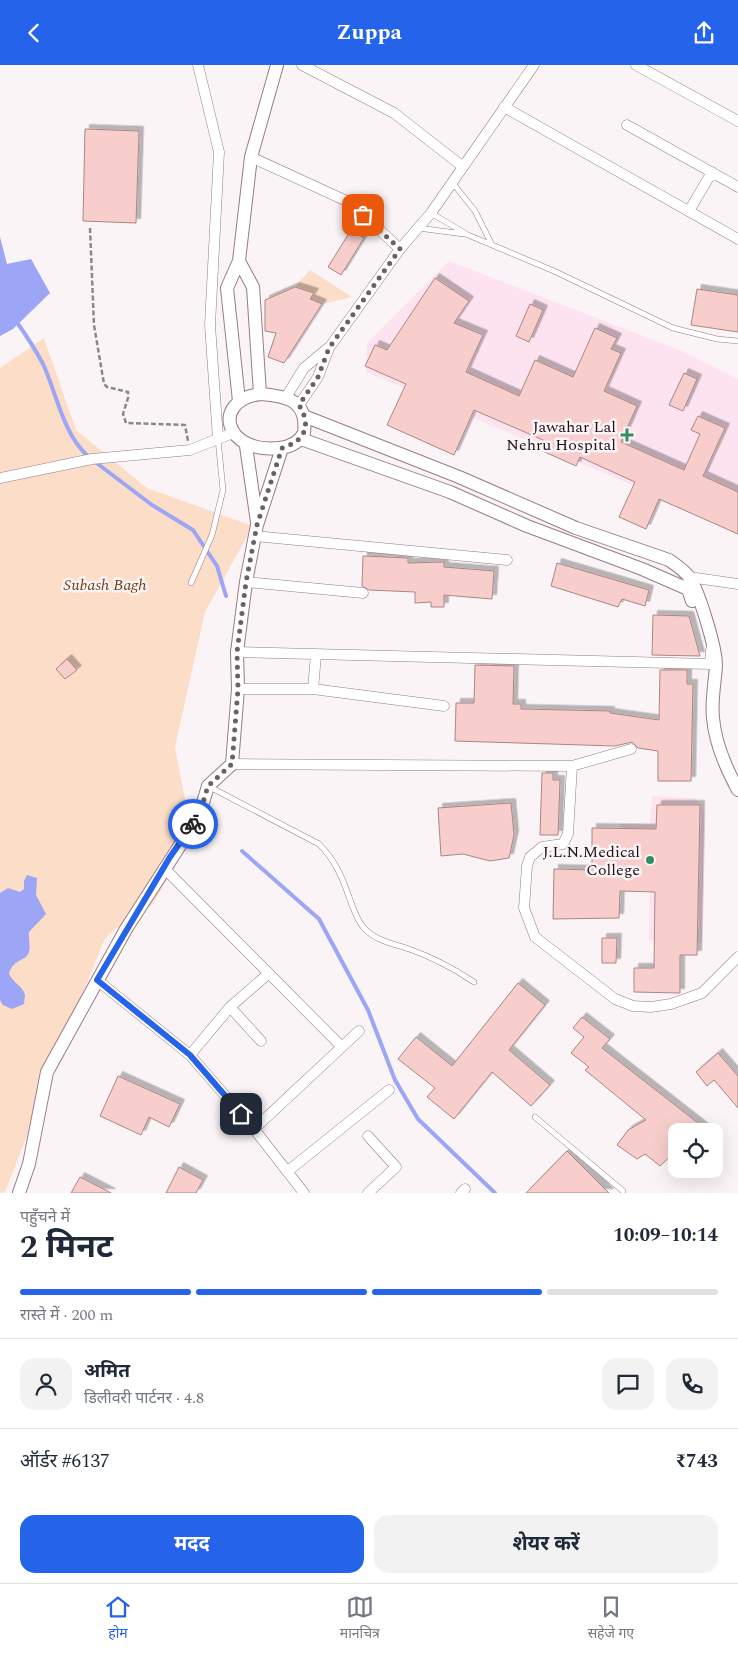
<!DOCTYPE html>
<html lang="hi">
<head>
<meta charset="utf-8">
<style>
	body { margin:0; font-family:Spectral,"Noto Sans Devanagari",serif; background:#f2f2f3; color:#1f2937; height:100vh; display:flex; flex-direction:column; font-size:19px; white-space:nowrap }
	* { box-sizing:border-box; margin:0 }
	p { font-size:16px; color:#747a83 }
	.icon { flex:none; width:28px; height:28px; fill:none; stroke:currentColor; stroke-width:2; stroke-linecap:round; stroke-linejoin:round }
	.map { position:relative; height:1128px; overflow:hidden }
	.sheet { display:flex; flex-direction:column; background:#fff; flex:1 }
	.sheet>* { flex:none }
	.tools { position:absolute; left:668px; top:1058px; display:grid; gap:10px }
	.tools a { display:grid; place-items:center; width:55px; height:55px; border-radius:10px; background:#fff; box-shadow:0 5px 20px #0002; font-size:25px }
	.pin { position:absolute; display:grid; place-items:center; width:42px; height:42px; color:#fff; margin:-21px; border-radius:10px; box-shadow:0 2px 8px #0006 }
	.courier { position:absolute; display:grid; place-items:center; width:50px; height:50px; margin:-25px; border:4px solid #2563eb; border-radius:50%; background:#fff; color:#222; box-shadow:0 1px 6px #0007 }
	.summary em { font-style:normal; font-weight:700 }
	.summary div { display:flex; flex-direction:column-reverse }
	.summary { display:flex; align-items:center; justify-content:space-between; height:85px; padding:0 20px }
	h1 { font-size:32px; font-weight:700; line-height:38px }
	.bar { display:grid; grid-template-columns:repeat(4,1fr); gap:8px 5px; align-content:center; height:60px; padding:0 20px }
	.bar i { height:6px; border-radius:4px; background:#e0e1e3 }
	.bar .on { background:#2563eb }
	.bar p { grid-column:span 4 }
	.line { display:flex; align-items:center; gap:12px; padding:0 20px; border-top:1px solid #e0e1e3 }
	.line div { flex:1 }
	.round { display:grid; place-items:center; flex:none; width:52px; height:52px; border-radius:15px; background:#f2f2f3 }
	.button { display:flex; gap:10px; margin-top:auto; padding:10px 20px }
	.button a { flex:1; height:58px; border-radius:15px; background:#2563eb; color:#fff; font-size:20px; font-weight:700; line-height:58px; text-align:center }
	.button a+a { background:#f2f2f3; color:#1f2937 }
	header { display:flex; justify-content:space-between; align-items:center; height:65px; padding:0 20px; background:#2563eb; color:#fff; font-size:22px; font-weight:700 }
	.tab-bar { display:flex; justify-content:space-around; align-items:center; height:70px; border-top:1px solid #e0e1e3; background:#fff; font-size:14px; color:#747a83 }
	.tab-bar a { display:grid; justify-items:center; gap:2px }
	.tab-bar .on { color:#2563eb }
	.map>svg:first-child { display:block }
</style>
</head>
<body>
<header><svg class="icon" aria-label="back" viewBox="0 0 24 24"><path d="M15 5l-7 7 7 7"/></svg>Zuppa<svg class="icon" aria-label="share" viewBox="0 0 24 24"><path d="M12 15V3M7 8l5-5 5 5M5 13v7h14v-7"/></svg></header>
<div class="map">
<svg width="738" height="1128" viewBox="0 0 738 1128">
	<defs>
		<filter id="shadow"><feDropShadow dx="4.5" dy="-4.5" stdDeviation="0" flood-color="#0004"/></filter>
	</defs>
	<rect width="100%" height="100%" fill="#fbf4f7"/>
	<path fill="#fde2ef" d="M449 196 682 286 738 314V465L366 307 367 278Z
		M652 731 695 733 705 748 702 878 649 875 650 811 617 775 620 758 650 759Z"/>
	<path fill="#fcddc7" d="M310 205 352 232 322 239 310 234 313 228 295 222Z
		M44 273 76 365 147 423 253 461 205 547 175 682 185 734 204 752 152 840 115 864 104 875 5 1127 0 1128V303Z"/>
	<path fill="#9ca5f6" d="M0 172 7 199 31 194 50 228 13 264 0 271Z
		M27 810 37 813 36 830 46 849 29 867C28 873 31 882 29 887 26 897 13 893 9 909 13 918 23 921 25 930L24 939 12 944 3 940 0 935V828L8 823 20 827 24 824V816Z"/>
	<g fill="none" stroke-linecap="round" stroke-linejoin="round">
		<path stroke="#9ca5f6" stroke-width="4" d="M16 256C26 270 35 284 43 299 57 329 63 370 89 392
			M94 396 152 440 193 465 217 501 226 531
			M242 786 319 854 368 945 395 1015 418 1054 495 1128"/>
	</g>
	<path fill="#f7cecb" stroke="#ab8583" filter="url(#shadow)" d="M85 64 139 66 136 158 83 156Z
		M351 165 364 173 341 210 328 202Z
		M435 213 469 236 454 258 483 270 466 307 519 331 535 295 573 312 595 263 617 273 611 284 621 288 604 326 637 341 621 377 684 405 700 369 691 365 698 351 725 363 703 411 738 427V469L659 434 646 464 619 452 635 417 580 392 576 401 538 384 543 375 474 345 454 390 387 360 406 319 365 301 375 280 387 285Z
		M295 222 314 228 310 234 322 239 284 298 268 292 276 268 265 266V235Z
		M697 224 738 230V267L691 260Z
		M530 239 543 245 529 277 516 271Z
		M684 308 697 314 683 346 669 340Z
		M363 491 408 493V498L444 497V502L494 506 492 534 444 530V542H431V537L415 538V527L369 525 362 521Z
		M557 498 649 525 645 541 622 534 618 542 551 521Z
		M653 550 689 551 700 591 652 590Z
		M67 594 77 605 65 614 56 604Z
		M475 600 514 601 513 639H521V644L610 646V648L659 655 660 605H687V619H693L691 716H658V686L638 683 632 677 615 681 455 676 456 638H474Z
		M542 708H553V715H560L558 770H540Z
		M511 738 514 770 509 793 490 796 463 789 441 791 438 743Z
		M657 740H700L697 890H680V928L634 927V903H654L655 827 620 826 619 853 553 854 554 804 592 805V763L656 764Z
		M602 873H617L616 898H602Z
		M518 918 545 940 509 985 550 1020 531 1041 492 1007 454 1054 427 1032 435 1023 398 994 416 972 452 1001Z
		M582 952 610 974 602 983 708 1066H676V1086L660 1101 645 1089 637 1094 617 1080 628 1065 646 1055 585 1005 589 1002 571 988 584 972 573 963Z
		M718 988 738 1011V1043L714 1015 707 1021 696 1007Z
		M118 1011 180 1039 169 1062 149 1052 141 1070 100 1051Z
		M567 1086 609 1128H526Z
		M179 1102 203 1115 196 1128H166Z
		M80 1112 111 1128H71Z"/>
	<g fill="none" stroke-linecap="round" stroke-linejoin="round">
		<g stroke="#9a7989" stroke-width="6">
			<path id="service" d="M452 117 475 146 492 180
				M431 148 468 170 554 206 673 263 717 274 738 276
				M418 163 464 169
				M191 518 212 470 223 425 218 374
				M208 721 319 779C334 794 342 811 349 832 353 842 356 854 364 863 376 876 392 878 409 884 432 892 453 903 474 917
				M535 1052 623 1126"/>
		</g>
		<g stroke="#9a7989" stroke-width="11">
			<path id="minor" d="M198 0 219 87 210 260 218 374
				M302 0 394 48 462 101
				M636 0 738 56
				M504 42 738 174
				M627 60 738 122
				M251 92 351 138 400 184
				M689 146 712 107
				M286 332 304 303 328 283
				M299 340 318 312 329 283 400 184 431 148 534 0
				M0 413 92 394 190 385 233 368
				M254 471 507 495
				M689 512 738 519
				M246 517 363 528
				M237 587 710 599 711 585
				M238 624H313L444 641
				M313 624 316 590
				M232 699 572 701 631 684
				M572 701 568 769 563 779 542 782 530 792 527 801 524 843 535 872 615 934 633 941 651 942 671 939 702 928 738 892
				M164 803 341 981
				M97 915 190 990 254 1064 304 1128
				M230 942 261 976
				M190 990 230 942 268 909
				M254 1064 359 966
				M288 1106 389 1025
				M368 1128 396 1102 368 1071
				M461 1128 465 1124"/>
		</g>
		<g stroke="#9a7989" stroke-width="14">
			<path id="tertiary" d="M239 196 253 222 260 329
				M260 329C287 331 308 335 304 368 299 378 290 382 279 383 224 389 211 336 260 329Z
				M239 336 227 223 239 196 251 92 277 0
				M304 351 459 412 576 463 669 495C676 500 684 505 689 512 699 526 716 583 716 600 715 618 711 636 713 653 715 677 727 705 738 725
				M301 374 450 427 527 461 642 504 688 524 692 536
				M246 381 257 457
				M19 1128 29 1099 47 1007 126 864 199 751 208 721 232 699 238 624 237 587 246 517 257 460 282 383"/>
		</g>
		<path stroke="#8f868a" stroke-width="2.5" stroke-dasharray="5 2.5" stroke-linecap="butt" d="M90 163 94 260 104 319 107 322 128 327V333L123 349 126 358 185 360 188 376"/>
		<use href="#service" stroke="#fff" stroke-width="5"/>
		<use href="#minor" stroke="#fff" stroke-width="10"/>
		<use href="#tertiary" stroke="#fff" stroke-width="12"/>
	</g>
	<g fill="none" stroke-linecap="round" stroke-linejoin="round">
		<path stroke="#6b6065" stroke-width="5" stroke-dasharray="0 9" d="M193 759 199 751 208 721 232 699 238 624 237 587 246 517 257 460 282 383C305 376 312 361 299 340L318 312 329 283 400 184 363 150"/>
		<path stroke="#2563eb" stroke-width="6" d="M193 759 170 792 97 915 190 990 241 1049"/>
	</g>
	<g fill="#328d64" stroke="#fbf4f7" stroke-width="2">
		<path d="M624.5 362.5h5v5h5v5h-5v5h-5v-5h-5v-5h5z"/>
		<circle cx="650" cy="795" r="5"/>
	</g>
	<g text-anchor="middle" stroke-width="5" stroke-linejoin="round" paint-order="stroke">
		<g font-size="16" fill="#1d1017" stroke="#fbf4f7" text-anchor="end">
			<text x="616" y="367">Jawahar Lal<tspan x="616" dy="18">Nehru Hospital</tspan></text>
			<text x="640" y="792">J.L.N.Medical<tspan x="640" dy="18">College</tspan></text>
		</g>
		<g font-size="16" font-style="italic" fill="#6f3d13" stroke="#fbf4f7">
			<text x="105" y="525">Subash Bagh</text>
		</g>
	</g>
</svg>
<div class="tools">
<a><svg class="icon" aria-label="locate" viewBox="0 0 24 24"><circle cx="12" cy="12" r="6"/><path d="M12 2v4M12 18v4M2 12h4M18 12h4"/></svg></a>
</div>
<div class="pin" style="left:363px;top:150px;background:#ea580c"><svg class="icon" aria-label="bag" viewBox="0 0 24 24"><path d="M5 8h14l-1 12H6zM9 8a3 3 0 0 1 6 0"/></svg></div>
<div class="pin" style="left:241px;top:1049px;background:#1f2937"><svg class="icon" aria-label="home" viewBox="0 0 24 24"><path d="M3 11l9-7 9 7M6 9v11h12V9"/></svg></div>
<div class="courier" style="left:193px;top:759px"><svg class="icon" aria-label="bike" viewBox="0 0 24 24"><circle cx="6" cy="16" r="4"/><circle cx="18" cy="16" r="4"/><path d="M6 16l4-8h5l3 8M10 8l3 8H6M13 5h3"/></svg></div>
</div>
<section class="sheet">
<div class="summary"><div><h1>2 मिनट</h1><p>पहुँचने में</p></div><em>10:09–10:14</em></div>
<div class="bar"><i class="on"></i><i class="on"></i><i class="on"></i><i></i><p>रास्ते में · 200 m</p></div>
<div class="line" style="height:90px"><a class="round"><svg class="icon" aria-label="person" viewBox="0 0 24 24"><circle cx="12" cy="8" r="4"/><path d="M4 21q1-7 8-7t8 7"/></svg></a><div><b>अमित</b><p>डिलीवरी पार्टनर · 4.8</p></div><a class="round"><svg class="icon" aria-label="chat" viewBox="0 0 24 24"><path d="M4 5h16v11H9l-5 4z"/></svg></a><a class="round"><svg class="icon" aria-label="phone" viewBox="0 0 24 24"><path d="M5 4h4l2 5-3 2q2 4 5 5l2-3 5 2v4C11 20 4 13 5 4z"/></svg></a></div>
<div class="line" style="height:65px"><div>ऑर्डर #6137</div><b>₹743</b></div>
<div class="button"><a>मदद</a><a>शेयर करें</a></div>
</section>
<nav class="tab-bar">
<a class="on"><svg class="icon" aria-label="home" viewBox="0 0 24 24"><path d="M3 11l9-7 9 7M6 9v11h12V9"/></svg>होम</a>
<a><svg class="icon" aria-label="map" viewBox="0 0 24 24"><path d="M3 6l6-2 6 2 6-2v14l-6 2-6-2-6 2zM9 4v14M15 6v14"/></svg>मानचित्र</a>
<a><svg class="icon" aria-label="saved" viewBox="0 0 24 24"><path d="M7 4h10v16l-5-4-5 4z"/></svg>सहेजे गए</a>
</nav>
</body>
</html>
